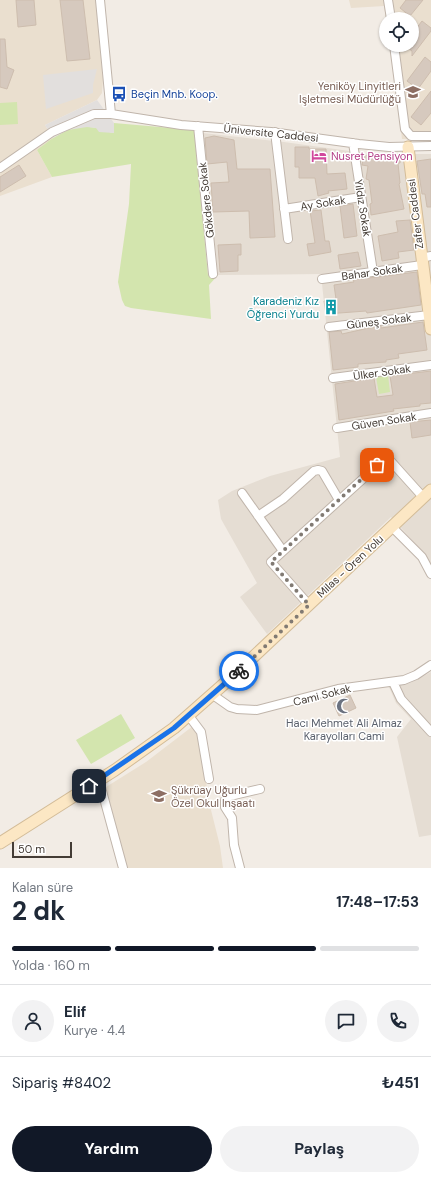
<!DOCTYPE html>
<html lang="tr">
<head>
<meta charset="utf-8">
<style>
	body { margin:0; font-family:"DM Sans",sans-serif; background:#f2f2f3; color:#1f2937; height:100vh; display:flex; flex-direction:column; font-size:15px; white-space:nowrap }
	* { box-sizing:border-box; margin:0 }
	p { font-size:13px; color:#747a83 }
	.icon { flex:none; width:22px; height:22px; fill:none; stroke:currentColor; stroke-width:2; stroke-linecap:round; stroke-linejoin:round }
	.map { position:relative; height:868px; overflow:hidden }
	.side { display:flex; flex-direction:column; background:#fff; flex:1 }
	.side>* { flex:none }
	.fabs { position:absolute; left:379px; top:12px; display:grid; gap:8px }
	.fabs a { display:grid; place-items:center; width:40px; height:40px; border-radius:50%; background:#fff; box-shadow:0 1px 3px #0004; font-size:20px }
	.scale { position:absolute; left:12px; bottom:10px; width:60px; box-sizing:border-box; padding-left:4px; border:2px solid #443c35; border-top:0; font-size:11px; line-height:14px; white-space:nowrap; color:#443c35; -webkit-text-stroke:3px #fff; paint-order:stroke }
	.pin { position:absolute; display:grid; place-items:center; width:34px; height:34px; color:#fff; margin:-17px; border-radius:8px; box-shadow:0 2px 6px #0006 }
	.courier { position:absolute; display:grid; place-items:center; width:40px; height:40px; margin:-20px; border:3px solid #1a73e8; border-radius:50%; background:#fff; color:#222; box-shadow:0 1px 5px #0007 }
	.head em { font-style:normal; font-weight:700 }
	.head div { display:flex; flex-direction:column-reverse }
	.head { display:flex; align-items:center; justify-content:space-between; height:68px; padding:0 12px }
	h1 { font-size:26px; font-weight:700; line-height:30px }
	.bar { display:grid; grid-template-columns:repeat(4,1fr); gap:6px 4px; align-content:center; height:48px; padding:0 12px }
	.bar i { height:5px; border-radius:3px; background:#e0e1e3 }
	.bar .active { background:#111827 }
	.bar p { grid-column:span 4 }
	.line { display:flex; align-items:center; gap:10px; padding:0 12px; border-top:1px solid #e0e1e3 }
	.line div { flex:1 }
	.round { display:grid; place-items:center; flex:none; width:42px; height:42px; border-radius:21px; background:#f2f2f3 }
	.cta { display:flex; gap:8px; margin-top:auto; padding:8px 12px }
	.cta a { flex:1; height:46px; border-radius:24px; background:#111827; color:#fff; font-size:16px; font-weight:700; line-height:46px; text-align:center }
	.cta a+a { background:#f2f2f3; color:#1f2937 }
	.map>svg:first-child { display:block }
</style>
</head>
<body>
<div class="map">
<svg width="431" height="868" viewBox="0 0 431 868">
	<rect width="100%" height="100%" fill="#f2ece5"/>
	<path fill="#e5ddd3" d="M203 133 284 142 371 154H431V564L422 551 391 517 267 634 240 597 257 583 221 519 218 500 232 491 270 476 340 457 321 274 218 275Z
		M431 672V835L419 837 397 737 411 719 396 703 389 687 410 683Z"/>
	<path fill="#eadfcf" d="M0 0H96L103 80 102 93 97 100 45 125 53 138 37 150 52 177 0 196Z
		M349 0H431V140L402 139 390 45H412V19H386L384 6 351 8Z
		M193 726 197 728 210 806 220 846 223 868H127L106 787 146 762Z"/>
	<path fill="#d3e5ae" d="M17 102 18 124 0 125V103Z
		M114 123 194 130 208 275H218L209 285 211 319 131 308 125 306 122 300 118 282 129 204 131 164 52 177 37 150C53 138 68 125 89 127 97 127 105 131 113 133Z
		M388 375 390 392 379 394 376 377Z
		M121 714 135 738 91 764 76 740Z"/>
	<path fill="#e2dfdd" d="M97 69 93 85V93L46 109 43 75Z
		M97 100 114 123V133L99 132 96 128 87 127 68 130 53 138 45 125Z"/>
	<path fill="#d6c9be" stroke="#cdbdae" d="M16 0H34L36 25 18 27Z
		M60 0H83L90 59 67 61Z
		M406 0H423L410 16 400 8Z
		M422 21 431 28V31L412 56V51L404 45H412V34Z
		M0 39H5L7 67 14 70 7 89 0 87Z
		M425 57 431 62V71L418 89 407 81Z
		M431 91V113L421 125 411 117Z
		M214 136 234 140 237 169H270L275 237 250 238 249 211 213 212 211 183 229 182 227 162 207 164 205 138Z
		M295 147H309V149H326L327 174 345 173 347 189 328 191 329 193 318 196 315 178H299V167H295Z
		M364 155 384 158 400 156V163H398L400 183 399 184 404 209 371 215 370 204 372 203 369 180 366 179 368 166 362 165Z
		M431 159V207H427L425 194H422L417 161Z
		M19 165 26 176 0 192V177Z
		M353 204 357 236 344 238 340 206Z
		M321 210 325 241H329L331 252 309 256 307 244 315 243 310 211Z
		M410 220 414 250 398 252 399 258 382 261 378 236 398 232 396 221Z
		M241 244V255H238V271L220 272 218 245Z
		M358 252 361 266 340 269 338 255Z
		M417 272 421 305 367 313 366 311 326 314 324 301 336 299 334 285 354 282 353 280Z
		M423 322 427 350 398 354 399 358 386 360V362L358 364V367L333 370 329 332 341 331 342 334 369 328 381 326V328Z
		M431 371V403L420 404V406L393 409 394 411 339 420 335 384 374 378 377 397 393 395 390 376Z
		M431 420V435L412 438 410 422Z
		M350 695 356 708 339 716 333 703Z"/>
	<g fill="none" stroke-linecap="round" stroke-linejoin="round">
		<g stroke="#c0b5ab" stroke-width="10">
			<path id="street" d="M100 0 111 114
				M388 0 391 19
				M394 45 405 129 411 136H431
				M198 126 213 274
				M275 132 288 239
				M353 143 373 272
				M0 168 52 132 94 114H111L181 125 271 132 359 144 389 147 431 146
				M284 209 361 197
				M421 258 431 256
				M322 279 422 265
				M329 327 429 315
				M333 378 431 365
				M337 428 431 413
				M242 493 283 551
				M258 516 283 499 314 471 318 470 322 471 339 500
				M392 527 422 557 431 574
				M309 605 271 562 387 457 423 497
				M393 682 401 699 431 732
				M213 695 230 707 237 709 257 710 338 689 404 680 416 675 431 665
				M189 716 201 732 209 779
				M99 780 123 868
				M240 868 234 845 232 818 225 807V800L230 796 260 789"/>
		</g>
		<g stroke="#d3bc98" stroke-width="13">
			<path id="secondary" d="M408 147 431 329
				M0 843 115 770 174 728 233 676 431 490"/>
		</g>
		<use href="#street" stroke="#fff" stroke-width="8"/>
		<use href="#secondary" stroke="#fce7c4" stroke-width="11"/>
	</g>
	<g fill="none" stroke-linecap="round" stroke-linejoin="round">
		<path stroke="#817a73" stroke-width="4" stroke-dasharray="0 7.2" d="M239 671 309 605 271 562 377 465"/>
		<path stroke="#1a73e8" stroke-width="5" d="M89 786 174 728 239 671"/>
	</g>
	<defs>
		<g id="school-bare" transform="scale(1.2)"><path d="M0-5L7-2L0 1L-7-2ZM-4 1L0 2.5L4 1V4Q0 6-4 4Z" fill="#8d6e63" stroke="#fff" stroke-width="2.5" paint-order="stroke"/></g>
		<g id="bus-bare" transform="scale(1.2)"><path d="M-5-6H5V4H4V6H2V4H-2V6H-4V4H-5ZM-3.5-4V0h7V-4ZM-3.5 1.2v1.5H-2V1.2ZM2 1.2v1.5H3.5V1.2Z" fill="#1a4fb4" stroke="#fff" stroke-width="2.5" paint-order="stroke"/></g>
		<g id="hotel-bare" transform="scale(1.2)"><path d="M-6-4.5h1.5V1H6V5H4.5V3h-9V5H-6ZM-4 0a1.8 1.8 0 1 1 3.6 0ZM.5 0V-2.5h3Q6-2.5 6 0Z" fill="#d1479c" stroke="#fff" stroke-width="2.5" paint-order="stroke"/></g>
		<g id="building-bare" transform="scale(1.2)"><path d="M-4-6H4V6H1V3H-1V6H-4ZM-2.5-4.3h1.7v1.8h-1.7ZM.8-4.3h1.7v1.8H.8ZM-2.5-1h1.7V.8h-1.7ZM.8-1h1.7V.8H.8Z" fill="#0f9aa8" stroke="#fff" stroke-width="2.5" paint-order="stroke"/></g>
		<g id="mosque-bare" transform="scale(1.2)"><path d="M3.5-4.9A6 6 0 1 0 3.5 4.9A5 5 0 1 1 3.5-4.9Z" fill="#6b7280" stroke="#fff" stroke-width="2.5" paint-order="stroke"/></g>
	</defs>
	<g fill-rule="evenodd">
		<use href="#school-bare" x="413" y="92"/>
		<use href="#bus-bare" x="119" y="94"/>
		<use href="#hotel-bare" x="319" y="156"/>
		<use href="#building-bare" x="331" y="307"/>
		<use href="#mosque-bare" x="344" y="706"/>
		<use href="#school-bare" x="159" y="796"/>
	</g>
	<g text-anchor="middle" stroke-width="3" stroke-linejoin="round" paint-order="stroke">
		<g font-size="11" fill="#785e54" stroke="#fff" text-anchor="end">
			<text x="401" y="90">Yeniköy Linyitleri<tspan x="401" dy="13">Işletmesi Müdürlüğü</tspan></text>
			<text x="171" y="794" text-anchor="start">Şükrüay Uğurlu<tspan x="171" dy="13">Özel Okul Inşaatı</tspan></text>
		</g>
		<g font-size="11" fill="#164399" stroke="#fff" text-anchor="start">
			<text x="131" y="98">Beçin Mnb. Koop.</text>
		</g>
		<g font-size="11" fill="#443c35" stroke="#fff">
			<text transform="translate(271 133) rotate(6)" y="4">Üniversite Caddesi</text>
			<text transform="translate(206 200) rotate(-96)" y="4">Gökdere Sokak</text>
			<text transform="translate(323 203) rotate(-9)" y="4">Ay Sokak</text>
			<text transform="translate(363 208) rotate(81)" y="4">Yıldız Sokak</text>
			<text transform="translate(415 214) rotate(-97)" y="4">Zafer Caddesi</text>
			<text transform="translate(372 272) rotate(-8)" y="4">Bahar Sokak</text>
			<text transform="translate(379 321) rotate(-7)" y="4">Güneş Sokak</text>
			<text transform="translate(382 372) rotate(-8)" y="4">Ülker Sokak</text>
			<text transform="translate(384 421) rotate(-9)" y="4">Güven Sokak</text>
			<text transform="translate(350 566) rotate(-43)" y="4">Milas - Ören Yolu</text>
			<text transform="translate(322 695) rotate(-14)" y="4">Cami Sokak</text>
		</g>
		<g font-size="11" fill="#b23c85" stroke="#fff" text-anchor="start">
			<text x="331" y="160">Nusret Pensiyon</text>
		</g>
		<g font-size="11" fill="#0d838f" stroke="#fff" text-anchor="end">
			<text x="319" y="305">Karadeniz Kız<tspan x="319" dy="13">Öğrenci Yurdu</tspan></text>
		</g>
		<g font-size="11" fill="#5b616d" stroke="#fff">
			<text x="344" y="727">Hacı Mehmet Ali Almaz<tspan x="344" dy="13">Karayolları Cami</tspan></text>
		</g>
	</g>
</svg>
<div class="fabs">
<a><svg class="icon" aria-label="locate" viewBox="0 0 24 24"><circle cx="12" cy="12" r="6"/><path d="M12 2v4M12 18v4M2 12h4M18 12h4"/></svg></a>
</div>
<div class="scale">50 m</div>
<div class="pin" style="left:377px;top:465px;background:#ea580c"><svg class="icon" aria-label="bag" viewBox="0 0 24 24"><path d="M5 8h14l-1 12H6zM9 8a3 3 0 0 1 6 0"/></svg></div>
<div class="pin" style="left:89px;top:786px;background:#1f2937"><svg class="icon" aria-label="home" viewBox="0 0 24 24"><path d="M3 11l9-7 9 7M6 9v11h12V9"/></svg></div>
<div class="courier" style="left:239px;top:671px"><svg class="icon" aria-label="bike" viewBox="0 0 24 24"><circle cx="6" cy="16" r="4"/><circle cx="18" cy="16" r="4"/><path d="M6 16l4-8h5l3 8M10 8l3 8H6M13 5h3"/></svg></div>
</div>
<section class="side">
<div class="head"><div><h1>2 dk</h1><p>Kalan süre</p></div><em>17:48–17:53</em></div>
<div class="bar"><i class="active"></i><i class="active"></i><i class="active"></i><i></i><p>Yolda · 160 m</p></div>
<div class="line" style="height:72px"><a class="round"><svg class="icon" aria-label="person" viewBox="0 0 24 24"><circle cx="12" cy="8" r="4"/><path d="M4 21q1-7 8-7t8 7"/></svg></a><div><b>Elif</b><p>Kurye · 4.4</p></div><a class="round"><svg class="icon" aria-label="chat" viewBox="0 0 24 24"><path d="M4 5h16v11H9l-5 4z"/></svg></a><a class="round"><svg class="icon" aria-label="phone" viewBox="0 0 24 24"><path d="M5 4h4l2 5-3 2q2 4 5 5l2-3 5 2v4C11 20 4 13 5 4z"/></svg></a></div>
<div class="line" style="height:52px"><div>Sipariş #8402</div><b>₺451</b></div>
<div class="cta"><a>Yardım</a><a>Paylaş</a></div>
</section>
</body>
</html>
